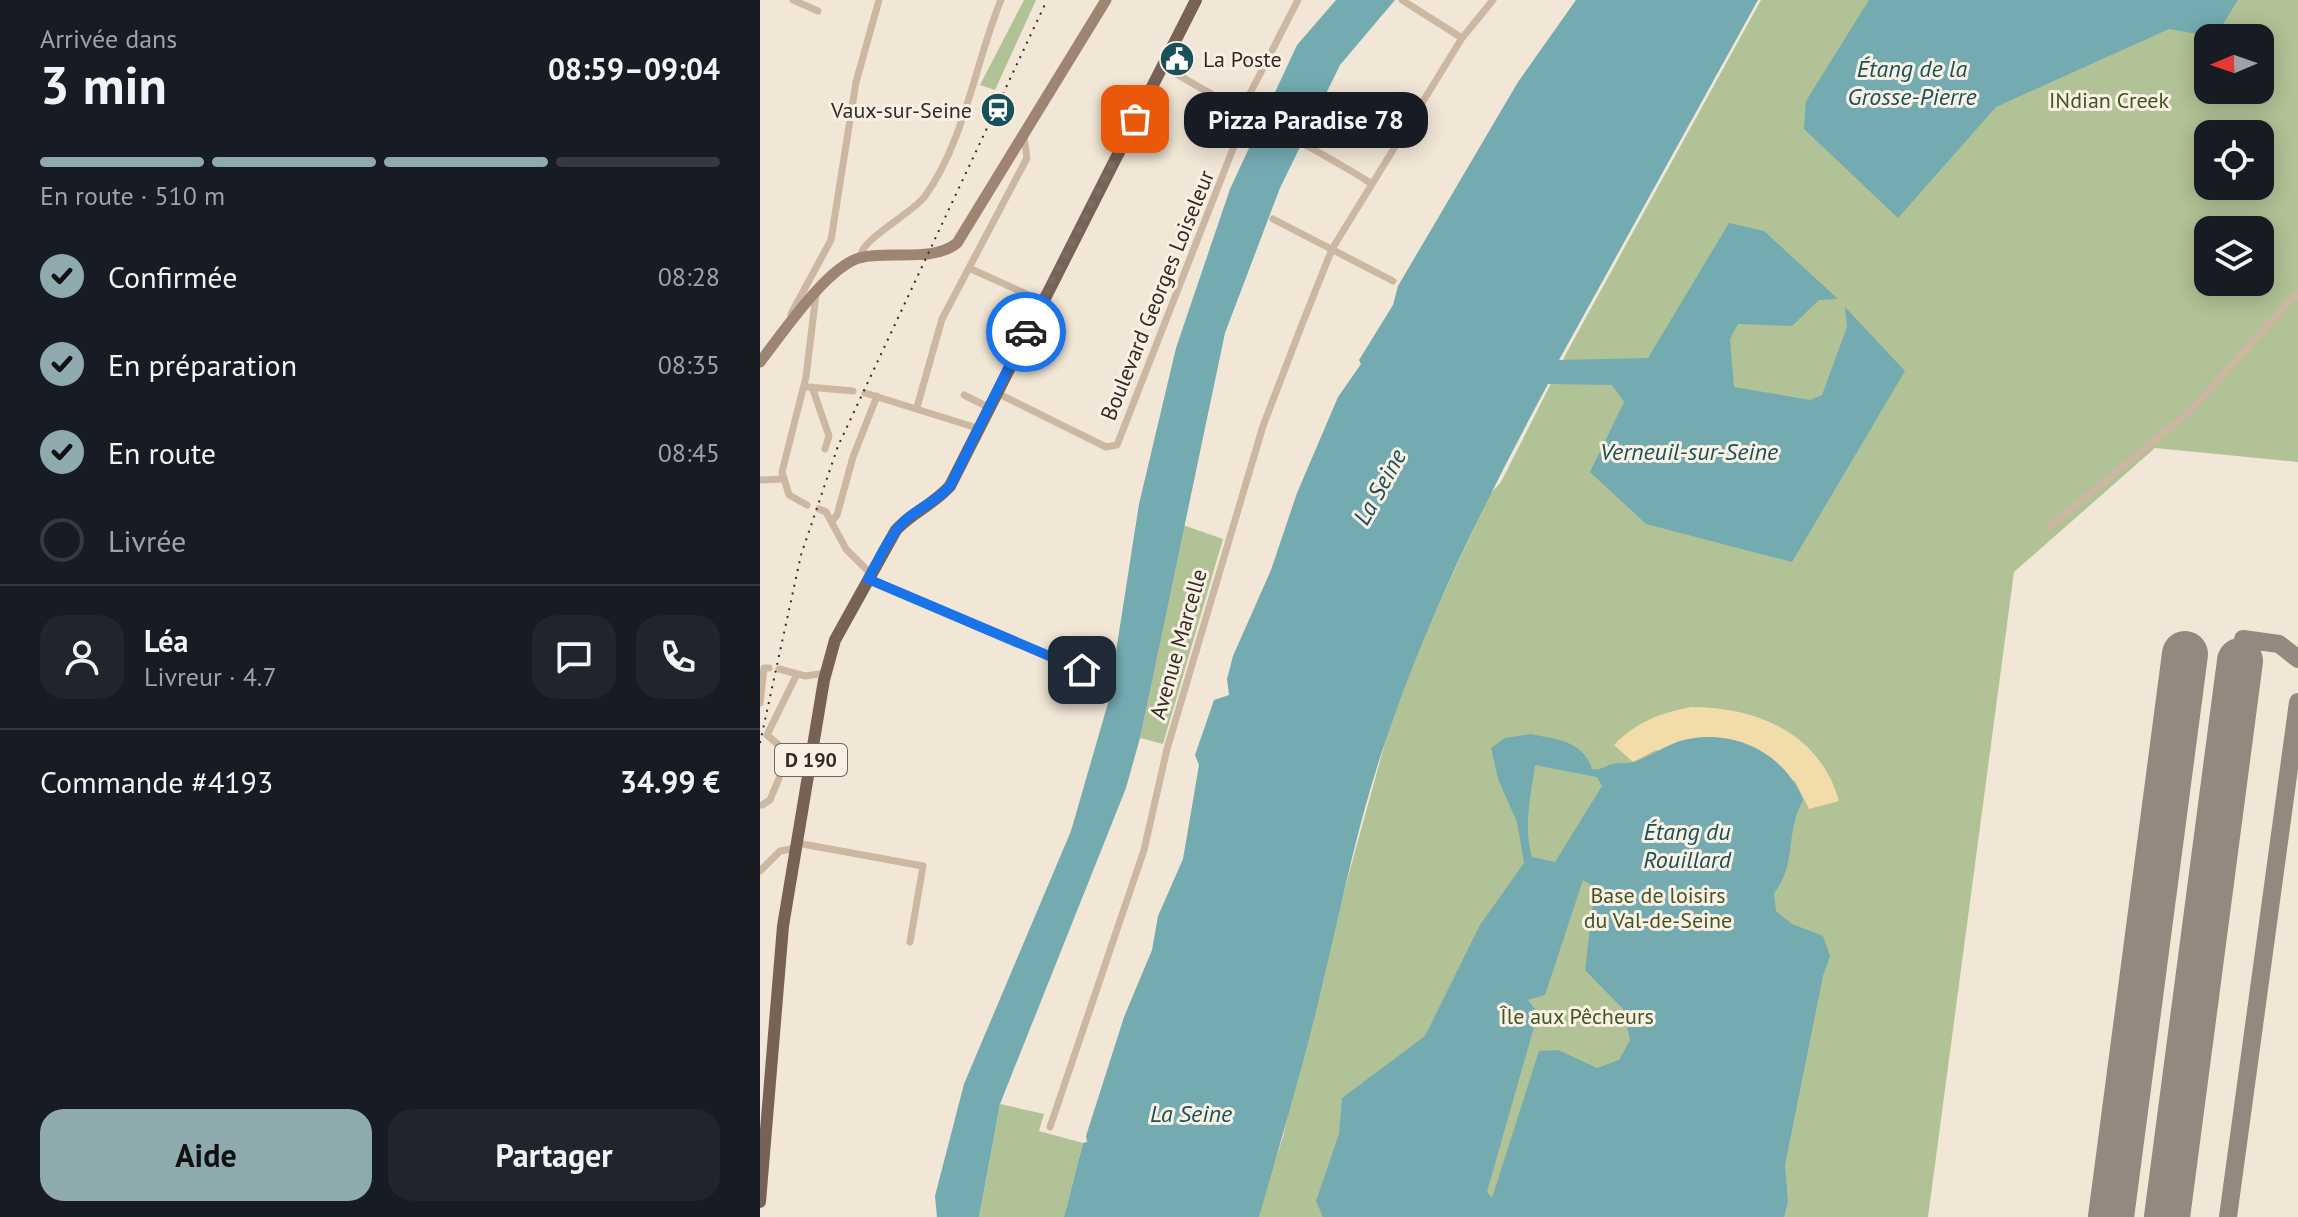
<!DOCTYPE html>
<html lang="fr">
<head>
<meta charset="utf-8">
<style>
	body { margin:0; font-family:"PT Sans",sans-serif; background:#20242c; color:#f1f3f6; height:100vh; display:flex; flex-direction:column; font-size:30px; white-space:nowrap }
	* { box-sizing:border-box; margin:0 }
	p { font-size:26px; color:#9ea1a6 }
	.icon { flex:none; width:44px; height:44px; fill:none; stroke:currentColor; stroke-width:2; stroke-linecap:round; stroke-linejoin:round }
	.map { position:relative; flex:1; overflow:hidden }
	.side { display:flex; flex-direction:column; background:#171b24; width:760px }
	.side>* { flex:none }
	.needle { width:52px; rotate:268deg }
	.controls { position:absolute; left:1434px; top:24px; display:grid; gap:16px }
	.controls a { display:grid; place-items:center; width:80px; height:80px; border-radius:16px; background:#171b24; box-shadow:0 4px 20px #0003; font-size:40px }
	.pin { position:absolute; display:grid; place-items:center; width:68px; height:68px; color:#fff; margin:-34px; border-radius:16px; box-shadow:0 4px 12px #0006 }
	.courier { position:absolute; display:grid; place-items:center; width:80px; height:80px; margin:-40px; border:6px solid #1a73e8; border-radius:50%; background:#fff; color:#222; box-shadow:0 2px 10px #0007 }
	.bubble { position:absolute; height:56px; border-radius:24px; background:#171b24; box-shadow:0 4px 20px #0003; font-size:26px; font-weight:700; line-height:56px; text-align:center }
	.summary em { font-style:normal; font-weight:700 }
	.summary div { display:flex; flex-direction:column-reverse }
	.summary { display:flex; align-items:center; justify-content:space-between; height:136px; padding:0 40px }
	h1 { font-size:52px; font-weight:700; line-height:60px }
	.bar { display:grid; grid-template-columns:repeat(4,1fr); gap:12px 8px; align-content:center; height:96px; padding:0 40px }
	.bar i { height:10px; border-radius:6px; background:#363941 }
	.bar .on { background:#8faaaf }
	.bar p { grid-column:span 4 }
	.line { display:flex; align-items:center; gap:20px; padding:0 40px; border-top:2px solid #363941 }
	.line div { flex:1 }
	.round { display:grid; place-items:center; flex:none; width:84px; height:84px; border-radius:24px; background:#20242c }
	ol { padding:0 40px; list-style:none }
	li { display:flex; align-items:center; gap:24px; height:88px }
	li p { margin-inline-start:auto }
	li .icon { padding:8px; border-radius:50%; background:#8faaaf; color:#111; stroke-width:4 }
	li:last-child { color:#9ea1a6 }
	li i { width:44px; height:44px; border:4px solid #363941; border-radius:50% }
	.button { display:flex; gap:16px; margin-top:auto; padding:16px 40px }
	.button a { flex:1; height:92px; border-radius:24px; background:#8faaaf; color:#111; font-size:32px; font-weight:700; line-height:92px; text-align:center }
	.button a+a { background:#20242c; color:#f1f3f6 }
	main { display:flex; flex:1; min-height:0 }
	.map>svg:first-child { display:block }
</style>
</head>
<body>
<main>
<section class="side">
<div class="summary"><div><h1>3 min</h1><p>Arrivée dans</p></div><em>08:59–09:04</em></div>
<div class="bar"><i class="on"></i><i class="on"></i><i class="on"></i><i></i><p>En route · 510 m</p></div>
<ol>
<li><svg class="icon" aria-label="check" viewBox="0 0 24 24"><path d="M5 12l5 5 9-10"/></svg>Confirmée<p>08:28</p></li>
<li><svg class="icon" aria-label="check" viewBox="0 0 24 24"><path d="M5 12l5 5 9-10"/></svg>En préparation<p>08:35</p></li>
<li><svg class="icon" aria-label="check" viewBox="0 0 24 24"><path d="M5 12l5 5 9-10"/></svg>En route<p>08:45</p></li>
<li><i></i>Livrée</li>
</ol>
<div class="line" style="height:144px"><a class="round"><svg class="icon" aria-label="person" viewBox="0 0 24 24"><circle cx="12" cy="8" r="4"/><path d="M4 21q1-7 8-7t8 7"/></svg></a><div><b>Léa</b><p>Livreur · 4.7</p></div><a class="round"><svg class="icon" aria-label="chat" viewBox="0 0 24 24"><path d="M4 5h16v11H9l-5 4z"/></svg></a><a class="round"><svg class="icon" aria-label="phone" viewBox="0 0 24 24"><path d="M5 4h4l2 5-3 2q2 4 5 5l2-3 5 2v4C11 20 4 13 5 4z"/></svg></a></div>
<div class="line" style="height:104px"><div>Commande #4193</div><b>34.99 €</b></div>
<div class="button"><a>Aide</a><a>Partager</a></div>
</section>
<div class="map">
<svg width="1538" height="1217" viewBox="0 0 1538 1217">
	<rect width="100%" height="100%" fill="#f2e7d6"/>
	<path fill="#b1c296" fill-rule="evenodd" d="M264 0H276L235 90 220 85Z
		M1001 0H1538V462L1395 448 1254 572 1168 1217H496L523 1137 549 1018 641 685 730 494 741 482 808 350ZM1448 38H1500V90H1448ZM1448 134H1500V186H1448ZM1448 230H1500V282H1448Z
		M423 525 463 539 403 744 380 738Z
		M240 1104 284 1114 279 1131 323 1143 304 1217H219Z"/>
	<path fill="#f1dcaa" d="M931 707C997 707 1060 733 1079 801L1049 809 1035 781 896 750 873 762 854 745C876 722 900 713 931 707Z"/>
	<path fill="#74abb1" fill-rule="evenodd" d="M576 0H635L580 65 520 188 465 333 380 738 366 788 240 1104 219 1217H177L175 1196 204 1084 311 831 348 703 379 504 416 348 470 189 537 45Z
		M816 0H998L799 360 888 358 969 223 1004 231 1078 299 1059 300 1032 326 978 324 970 339 974 387 1050 400 1062 395 1087 327 1085 307 1145 371 1032 562 886 524 830 472 864 402 852 385 788 384C728 496 670 611 629 731 597 821 580 914 557 1007 540 1077 519 1147 499 1217H304L323 1143 327 1142 326 1136 364 1017 392 950 398 916 423 859 439 765 435 755 454 700 469 695 467 679 473 656 511 570 537 493 578 397 601 364 599 360 633 305 638 286 758 82Z
		M1109 0H1478L1455 37 1409 29 1236 107 1138 218 1044 129 1046 101Z
		M771 734C798 740 822 740 832 769 840 770 842 768 849 765 857 762 866 764 874 762 890 757 904 746 920 741 970 727 1024 751 1043 800 1025 832 1037 865 1014 893L1016 911 1032 924 1063 936 1070 956 1063 976 1025 1165 1028 1202 1024 1217H563L556 1201 579 1134 582 1098 665 1036 720 925 764 863 757 822 738 779 731 748 745 738ZM775 765 837 777 842 786 795 862 772 857C763 827 771 795 775 765ZM823 880 835 887 825 970 863 1009 870 1040 859 1060 837 1068 798 1050 779 1051 732 1198 727 1192 778 1013 768 1000 785 995Z"/>
	<g fill="none" stroke-linecap="round" stroke-linejoin="round">
		<path stroke="#94897e" stroke-width="18" d="M1480 661 1483 639 1519 644 1538 659
			M1468 1217 1538 702"/>
		<path stroke="#94897e" stroke-width="46" d="M1351 1217 1425 654
			M1407 1217 1480 661"/>
		<path stroke="#cbb7a2" stroke-width="7" d="M33 0 58 11
			M642 0 702 38
			M404 66C471 109 544 140 612 184
			M481 111 538 0
			M513 219 633 281
			M100 258C101 238 151 215 165 196 204 143 216 60 241 0
			M211 269 282 301
			M31 314 71 240 96 82 119 0
			M48 387 93 391
			M52 387 69 436 65 449
			M105 393 217 428
			M237 393 346 447 357 445 487 113
			M204 395 228 407
			M157 407 182 319 267 158 264 137
			M0 480 22 479
			M47 505 29 495 22 472 46 377 56 294
			M59 509 66 512 86 549 111 574
			M73 520 77 515 93 457 117 396
			M1288 528 1429 412 1538 292
			M108 579 349 680
			M19 669 45 676 66 673
			M37 674 7 735 29 754 51 761
			M0 703 4 668H9
			M2 805 10 800 29 754
			M37 843 163 866 150 942
			M0 871 20 851 36 848
			M290 1127 384 850 407 749 503 426 541 327 572 249 702 38 733 0"/>
		<path stroke="#9e8573" stroke-width="11" d="M0 362C22 334 66 268 99 258 128 250 173 263 197 243L346 0"/>
		<path stroke="#786255" stroke-width="12" d="M0 1202 23 926 64 680 75 640 136 530C152 513 174 504 190 486L436 0"/>
		<path stroke="#352b25" stroke-width="2" stroke-dasharray="2 6" stroke-linecap="butt" d="M0 743 41 555 78 446 287 0"/>
	</g>
	<g fill="none" stroke-linecap="round" stroke-linejoin="round">
		<path stroke="#776d63" stroke-width="8" stroke-dasharray="0 14.4" d="M266 332 375 119"/>
		<path stroke="#1a73e8" stroke-width="10" d="M266 332 190 486C177 501 160 507 145 520 129 536 119 559 108 579L322 670"/>
	</g>
	<defs>
		<g id="civic-disc" transform="scale(1.8)"><circle r="9.5" fill="#185159" stroke="#faf0e3"/><path d="M-.6-6.5H3V-4.5H.6V-3L4-1V1h2V6H-6V1h2V-1L-.6-3ZM-1.2 2.5V6h2.4V2.5Z" fill="#fff"/></g>
		<g id="station-disc" transform="scale(1.8)"><circle r="9.5" fill="#185159" stroke="#faf0e3"/><path d="M-3-6H3Q5-6 5-4V2Q5 4 3 4L4.5 6H3L1.5 4h-3L-3 6H-4.5L-3 4Q-5 4-5 2V-4Q-5-6-3-6ZM-3.5-4v3h7v-3ZM-3.5 1v1.5H-2V1ZM2 1v1.5H3.5V1Z" fill="#fff"/></g>
	</defs>
	<g fill-rule="evenodd">
		<use href="#civic-disc" x="417" y="59"/>
		<use href="#station-disc" x="238" y="110"/>
	</g>
	<g text-anchor="middle" stroke-width="6" stroke-linejoin="round" paint-order="stroke">
		<rect fill="#faf0e3" stroke="#70665e" stroke-width="2" x="15" y="744" width="72" height="32" rx="6"/>
		<g font-size="20" font-weight="bold" fill="#352b25">
			<text x="51" y="767">D 190</text>
		</g>
		<g font-size="22" fill="#352b25" stroke="#faf0e3" text-anchor="start">
			<text x="443" y="67">La Poste</text>
			<text x="212" y="118" text-anchor="end">Vaux-sur-Seine</text>
		</g>
		<g font-size="22" fill="#425527" stroke="#faf0e3">
			<text x="1349" y="108">INdian Creek</text>
			<text x="898" y="903">Base de loisirs<tspan x="898" dy="25">du Val-de-Seine</tspan></text>
			<text x="817" y="1024">Île aux Pêcheurs</text>
		</g>
		<g font-size="22" fill="#352b25" stroke="#faf0e3">
			<text transform="translate(397 295) rotate(-68)" y="8">Boulevard Georges Loiseleur</text>
			<text transform="translate(418 644) rotate(-74)" y="8">Avenue Marcelle</text>
		</g>
		<g font-size="24" font-style="italic" fill="#185159" stroke="#faf0e3">
			<text x="1152" y="77">Étang de la<tspan x="1152" dy="28">Grosse-Pierre</tspan></text>
			<text x="929" y="460">Verneuil-sur-Seine</text>
			<text transform="translate(620 487) rotate(-61)" y="8">La Seine</text>
			<text x="927" y="840">Étang du<tspan x="927" dy="28">Rouillard</tspan></text>
			<text x="431" y="1122">La Seine</text>
		</g>
	</g>
</svg>
<div class="controls">
<a><svg class="needle" viewBox="-14 -14 28 28"><path d="M0-13l5 13h-10z" fill="#e53935"/><path d="M0 13l5-13h-10z" fill="#9ea1a6"/></svg></a>
<a><svg class="icon" aria-label="locate" viewBox="0 0 24 24"><circle cx="12" cy="12" r="6"/><path d="M12 2v4M12 18v4M2 12h4M18 12h4"/></svg></a>
<a><svg class="icon" aria-label="layers" viewBox="0 0 24 24"><path d="M12 4l9 5-9 5-9-5zM3 14l9 5 9-5"/></svg></a>
</div>
<div class="pin" style="left:375px;top:119px;background:#ea580c"><svg class="icon" aria-label="bag" viewBox="0 0 24 24"><path d="M5 8h14l-1 12H6zM9 8a3 3 0 0 1 6 0"/></svg></div>
<div class="pin" style="left:322px;top:670px;background:#1f2937"><svg class="icon" aria-label="home" viewBox="0 0 24 24"><path d="M3 11l9-7 9 7M6 9v11h12V9"/></svg></div>
<div class="courier" style="left:266px;top:332px"><svg class="icon" aria-label="car" viewBox="0 0 24 24"><path d="M5 17H2v-5l4-1 3-4h7l3 4 3 1v5h-3M9 17h6M6 11h13"/><circle cx="7" cy="17" r="2"/><circle cx="17" cy="17" r="2"/></svg></div>
<div class="bubble" style="left:424px;top:92px;width:244px">Pizza Paradise 78</div>
</div>
</main>
</body>
</html>
